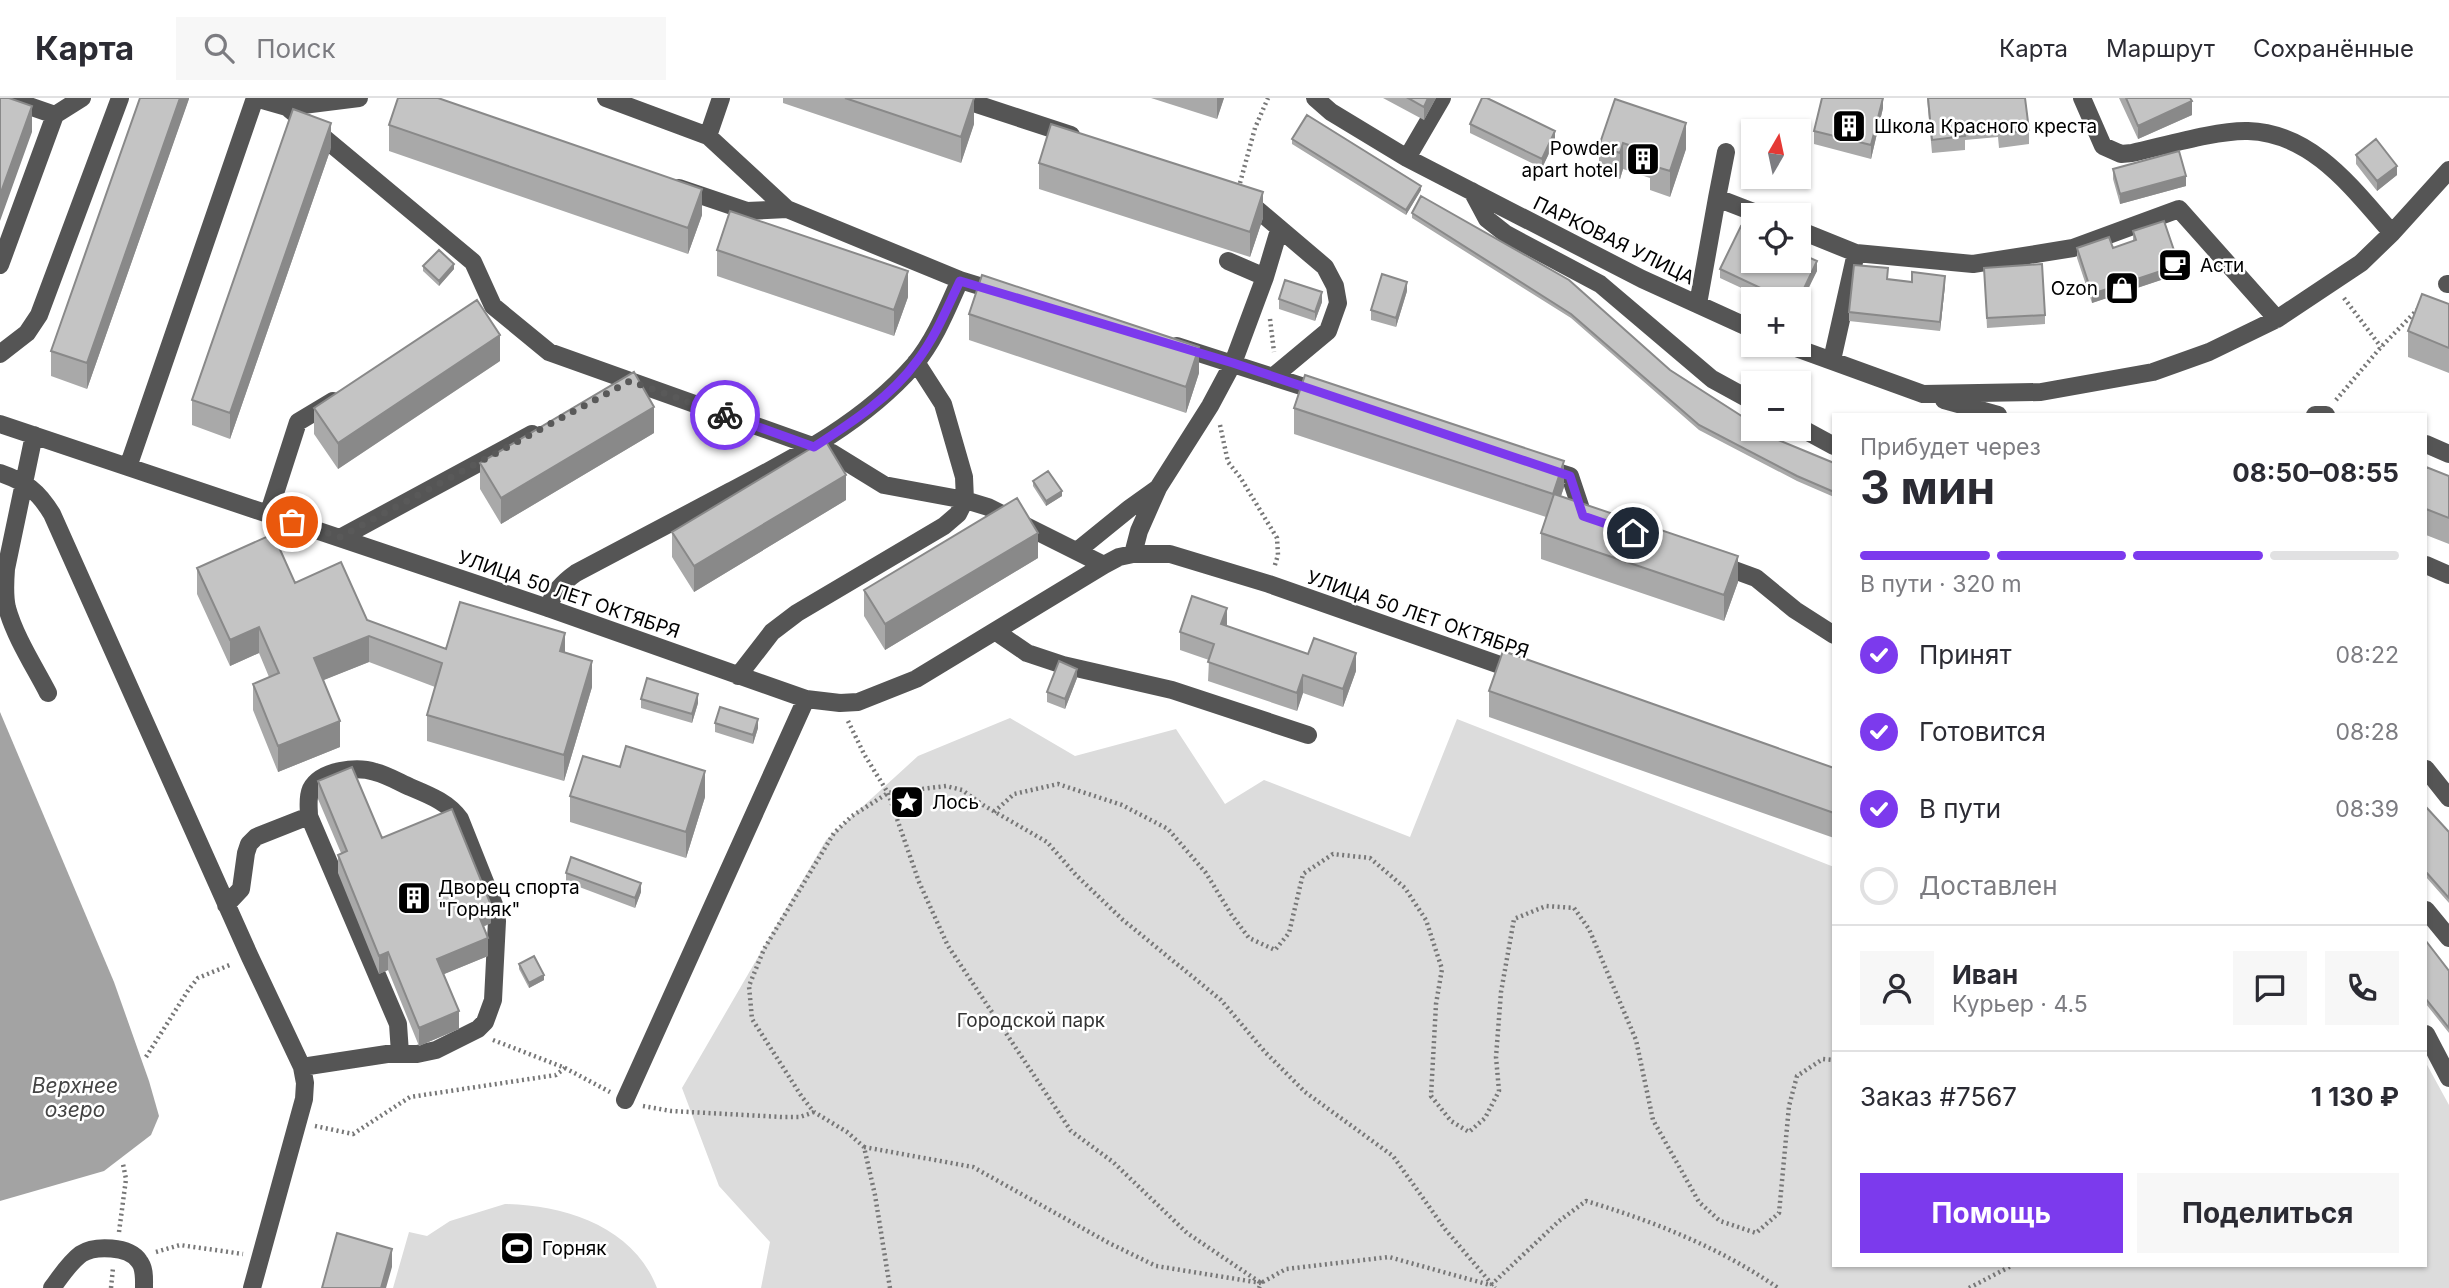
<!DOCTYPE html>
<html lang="ru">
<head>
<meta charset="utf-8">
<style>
	body { margin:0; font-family:Inter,sans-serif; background:#f7f7f7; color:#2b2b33; height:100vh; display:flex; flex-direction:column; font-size:26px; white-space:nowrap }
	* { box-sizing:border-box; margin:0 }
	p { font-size:23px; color:#7c7c81 }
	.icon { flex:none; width:38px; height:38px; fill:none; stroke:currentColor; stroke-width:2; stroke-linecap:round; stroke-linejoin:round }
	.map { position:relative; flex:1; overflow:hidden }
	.side { position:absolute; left:1832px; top:315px; width:595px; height:854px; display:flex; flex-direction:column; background:#fff; border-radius:0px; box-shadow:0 2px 5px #0004 }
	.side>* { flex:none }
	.needle { width:46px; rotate:9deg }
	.buttons { position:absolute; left:1741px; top:21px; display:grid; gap:14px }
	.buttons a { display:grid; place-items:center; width:70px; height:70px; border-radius:0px; background:#fff; box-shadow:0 2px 5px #0004; font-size:35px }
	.pin { position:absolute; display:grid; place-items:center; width:60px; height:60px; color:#fff; margin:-30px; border:4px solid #fff; border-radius:50%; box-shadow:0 2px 7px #0007 }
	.courier { position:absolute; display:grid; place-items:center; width:70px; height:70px; margin:-35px; border:5px solid #7c3aed; border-radius:50%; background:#fff; color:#222; box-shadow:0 2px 9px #0007 }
	.overview em { font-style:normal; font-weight:700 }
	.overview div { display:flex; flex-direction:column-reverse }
	.overview { display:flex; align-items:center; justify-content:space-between; height:119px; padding:0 28px }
	h1 { font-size:46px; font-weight:700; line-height:52px }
	.bar { display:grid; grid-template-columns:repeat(4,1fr); gap:10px 7px; align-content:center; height:84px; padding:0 28px }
	.bar i { height:9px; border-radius:5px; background:#e1e1e2 }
	.bar .on { background:#7c3aed }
	.bar p { grid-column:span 4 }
	.line { display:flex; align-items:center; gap:18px; padding:0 28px; border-top:2px solid #e1e1e2 }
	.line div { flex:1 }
	.round { display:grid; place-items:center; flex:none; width:74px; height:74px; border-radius:0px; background:#f7f7f7 }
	ol { padding:0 28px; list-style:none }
	li { display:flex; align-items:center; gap:21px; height:77px }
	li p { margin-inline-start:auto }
	li .icon { padding:7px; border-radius:50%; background:#7c3aed; color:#fff; stroke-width:4 }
	li:last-child { color:#7c7c81 }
	li i { width:38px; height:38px; border:4px solid #e1e1e2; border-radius:50% }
	.primary-button { display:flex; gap:14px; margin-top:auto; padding:14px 28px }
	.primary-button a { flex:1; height:80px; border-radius:0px; background:#7c3aed; color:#fff; font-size:28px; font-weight:700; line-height:80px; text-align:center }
	.primary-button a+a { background:#f7f7f7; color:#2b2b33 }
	header { display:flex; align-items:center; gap:42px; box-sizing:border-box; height:98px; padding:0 35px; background:#fff; border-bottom:2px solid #e1e1e2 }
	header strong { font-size:33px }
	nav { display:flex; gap:38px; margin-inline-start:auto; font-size:24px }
	.search { width:490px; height:63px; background:#f7f7f7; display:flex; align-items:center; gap:18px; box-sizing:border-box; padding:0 24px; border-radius:0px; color:#7c7c81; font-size:26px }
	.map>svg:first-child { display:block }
</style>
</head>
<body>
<header>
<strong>Карта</strong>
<div class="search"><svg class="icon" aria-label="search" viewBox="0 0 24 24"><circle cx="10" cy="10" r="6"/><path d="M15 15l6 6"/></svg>Поиск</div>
<nav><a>Карта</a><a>Маршрут</a><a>Сохранённые</a></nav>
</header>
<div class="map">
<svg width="2449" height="1190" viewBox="0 0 2449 1190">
	<rect width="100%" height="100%" fill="#fff"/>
	<path fill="#dcdcdc" d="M1010 620 1075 658 1176 631 1225 706 1264 682 1410 739 1457 621 1834 769V1167H2426V965L2449 1007V1190H761L770 1144 719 1088 682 990 826 742 918 658Z
		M505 1106C565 1107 634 1129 657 1190H393L409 1134 427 1138 450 1123Z"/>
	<path fill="#a3a3a3" d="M0 614 114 884 149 983 159 1018 151 1037 104 1073 0 1103Z"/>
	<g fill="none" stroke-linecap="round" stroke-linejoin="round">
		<path stroke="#777" stroke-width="4.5" stroke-dasharray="2 3.5" stroke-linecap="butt" d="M1240 85 1255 30 1268 0
			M2344 200 2381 249
			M1270 221 1274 254
			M2336 302 2381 249 2419 210
			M1220 327 1228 364 1240 379 1277 440 1278 457 1274 470
			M848 623 864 656 888 695 919 784 948 848 1071 1033 1113 1064 1187 1135 1261 1185 1286 1171 1389 1159 1490 1187
			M994 714 1014 696 1058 686 1122 707 1168 731 1206 775 1231 816 1249 840 1275 852 1289 835 1303 776 1333 756 1370 760 1405 790 1426 822 1442 871 1436 906 1431 998 1451 1023 1469 1034 1485 1020 1499 993 1496 959 1501 894 1514 821 1546 808 1574 810 1589 831 1636 942 1653 1022 1699 1104 1720 1123 1756 1135 1779 1115 1789 1008 1797 978 1823 961 1834 962
			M493 942 565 970 610 994
			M146 959 189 891 198 880 232 866
			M643 1008 671 1013 782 1019H800L814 1014
			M315 1028 353 1036 410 999 556 977 565 970
			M864 1049 973 1069 1109 1145 1156 1168 1261 1185 1259 1190
			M119 1134 126 1081 123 1066
			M156 1154 180 1147 243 1156
			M1491 1187 1559 1123 1586 1103C1653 1123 1721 1150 1778 1190
			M111 1190 113 1170
			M890 1190 875 1097 864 1049 847 1034 814 1014 802 999 752 921 749 888 764 851 834 735 852 718 888 695 946 688 962 692 983 707 1047 744 1076 777 1123 822 1221 902 1265 954 1305 994 1393 1058 1445 1131 1495 1190
			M1969 1190 2013 1167"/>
		<path stroke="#555" stroke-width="18" d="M6 0 55 17 82 0
			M606 0 708 38 787 111 960 182 999 194
			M958 0 1071 37
			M1315 0 1331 14 1407 60 1642 181 1754 232
			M2082 0 2103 48 2121 56 2132 55C2164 48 2217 32 2248 33 2313 35 2353 91 2392 135
			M289 3 287 9 359 0
			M708 38 721 0
			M1407 60 1442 0
			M679 90 747 113 787 111
			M1472 93 1487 121 1506 136 1600 186 1712 281 1754 304
			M1717 100 1726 54
			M1245 101 1325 169 1335 188 1338 205 1328 233 1274 278
			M1799 132 1856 155 1973 166 2073 150 2179 111 2277 221
			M1228 163 1265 179 1279 132
			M0 167 55 17
			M2447 186H2449
			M1698 206 1717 100 1761 117
			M1788 247 1923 296 2041 294 2153 274 2209 254 2277 221 2361 165 2392 135 2449 72
			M1177 248 1323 295
			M0 256 27 235 39 217 120 0
			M1832 262 1856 155
			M1944 302 1998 317
			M2315 317H2326
			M0 326 548 510 806 601 840 605 858 604 916 581 1104 467 1119 459 1133 456H1170L1269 486 1520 574
			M1799 329 1834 348
			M34 337 6 471C5 484 4 497 7 510 15 539 34 568 48 595
			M2426 346 2449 356
			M128 369 255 0 287 9 473 164 493 208 549 254 832 355 884 387 965 402 988 409 1104 467
			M1542 369 1570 378 1583 417 1593 421
			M0 375C26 384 38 393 52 416L250 859 302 969 305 985 304 1001 252 1190
			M268 417 298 324 333 303
			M340 440 532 336
			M1077 453 1130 410 1158 390
			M1133 456 1139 433 1158 390 1210 308 1233 265 1265 179
			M1715 465 1756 480 1795 512 1834 537
			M2426 467 2449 477
			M548 510C554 494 562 485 576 475 628 448 679 420 731 393 798 358 864 324 914 267 935 242 947 211 960 182
			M995 533 1027 555 1063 567 1172 592 1308 637
			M738 578 772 534 797 515 944 428 958 416 965 402 964 379 943 306 916 264
			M2426 671 2449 700
			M226 807 241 791 246 755 249 746 256 739 309 718
			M2426 812 2449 840
			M2426 936 2449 980
			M302 969 387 956H417L436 952 478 931 485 924 493 902 497 823 495 809 460 721C448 704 429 697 410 689 399 684 387 677 375 674 357 668 321 672 311 691 307 700 309 710 309 718L398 926 400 955
			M625 1002 806 601
			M52 1190C61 1178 69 1165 81 1156 95 1147 129 1148 139 1163 145 1170 144 1181 144 1190"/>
	</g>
	<path fill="#a9a9a9" d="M189 0 87 291 51 278V253Z
		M783 0H974V26L961 65 783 5Z
		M1151 0H1224L1217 21Z
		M1383 0H1436L1424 22Z
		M1883 0V10L1871 61 1814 46V33Z
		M1927 0 2029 32V46L1999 50 1998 39 1965 42V52L1932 55Z
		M2119 0H2190L2192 17 2138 41Z
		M1615 1 1686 51 1670 99 1650 92V80L1623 71 1620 81 1599 74V48Z
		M1470 26 1555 43 1542 70 1470 35Z
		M389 27 702 117 688 156 389 53Z
		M1292 41 1421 92 1406 117 1292 46Z
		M331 50 230 341 192 327V302Z
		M2356 57 2397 77 2377 93 2356 66Z
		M1039 65 1263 120 1250 159 1039 91Z
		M2113 71 2186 88 2120 106 2113 81Z
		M1412 115 1776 341 1834 365V399L1797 383 1699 332 1571 220 1412 120Z
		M2133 133 2179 176 2092 205 2077 160V150H2113L2133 143Z
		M717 152 908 199 894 238 717 178Z
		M1754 163 1817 173 1799 201H1765L1720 180V171Z
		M423 168 454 171 439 188 423 173Z
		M1984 170 2045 217V226L1987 230Z
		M1888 181 1945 187 1940 233 1849 223V214Z
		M1407 193 1396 229 1371 222V212Z
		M1279 201 1322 204 1315 223 1279 211Z
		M2449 206V275L2408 259V233Z
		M969 216 1199 275 1186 315 969 242Z
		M500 263 338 371 314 336V310Z
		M1294 310 1564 389 1561 398 1738 484 1724 523 1541 461V435L1546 419 1294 336Z
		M654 335 501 426 480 391V365Z
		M2426 369 2449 378V446L2426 437Z
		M1033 383 1062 398 1046 408 1033 388Z
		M846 402 694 494 672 459V434Z
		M1038 460 885 552 864 518V492Z
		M197 470 295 485 367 522 446 551 565 555 592 589 564 683 427 643V617L435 589 369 564 323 582 340 649 278 674 253 612V586L269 579 259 555 230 568 197 496Z
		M1227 528 1356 573 1343 609 1303 595 1297 613 1208 583 1209 562 1180 552V534Z
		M1077 580 1065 611 1047 604V594Z
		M1489 593 1834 670V740L1489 619Z
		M641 601 698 605 692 625 641 610Z
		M715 625 758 630 753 646 715 634Z
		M318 683 382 740 491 825 483 829 488 858 444 876 459 931 419 948 388 872 379 876 338 775V757L341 755 318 701Z
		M570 698 705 699 686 760 570 724Z
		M2426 709 2449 734V805L2426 779Z
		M566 775 641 794 635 810 566 784Z
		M2426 843 2449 873V935L2426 906Z
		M519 866 544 882 529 890 519 871Z"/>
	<path fill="#898989" d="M180 0H189V1L87 291V265Z
		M974 0V26L961 65V39Z
		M1217 0H1224L1217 21Z
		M1428 0H1436L1424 22V9Z
		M1883 0V10L1871 61V47Z
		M2192 3V17L2138 41V28Z
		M32 8V34L0 123V97Z
		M331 25V50L230 341V315Z
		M1686 25V51L1670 99V73Z
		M1555 33V43L1542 70V61Z
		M1623 45V71L1620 81V55Z
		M2397 68V77L2377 93V83Z
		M2186 78V88L2120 106V96Z
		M1421 88V92L1406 117V112Z
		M702 91V117L688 156V130Z
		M1263 94V120L1250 159V134Z
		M1817 163V173L1799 210V201Z
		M454 166V171L439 188V183Z
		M2179 167V176L2092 205V196Z
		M908 173V199L894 238V212Z
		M1945 178V187L1940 233V224Z
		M1407 184V193L1396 229V220Z
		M1322 194V204L1315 223V214Z
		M500 237V263L338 371V345Z
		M1199 249V275L1186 315V289Z
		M654 309V335L501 426V400Z
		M1564 363V389L1553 422V396Z
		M846 377V402L694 494V468Z
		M1062 393V398L1046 408V403Z
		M1038 435V460L885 552V526Z
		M1738 458V484L1724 523V497Z
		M1227 510V528L1221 526Z
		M259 529V555L230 568V542Z
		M565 535V561L560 553Z
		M369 538V564L314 586V560Z
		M1356 555V573L1343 609V591Z
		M592 563V589L564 683V657Z
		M1077 571V580L1065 611V601Z
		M1303 577V595L1297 613V595Z
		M698 596V605L692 625V616Z
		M758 621V630L753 646V637Z
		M340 623V649L278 674V648Z
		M705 673V699L686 760V734Z
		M641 785V794L635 810V800Z
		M491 807V825L477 831V813Z
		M488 840V858L437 879V861Z
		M388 854V872L379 876V858Z
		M544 877V882L529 890V885Z
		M459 913V931L419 948V930Z
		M392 1151V1169L386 1190H381Z"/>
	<path fill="#c4c4c4" stroke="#898989" stroke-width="2" d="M0 0H9L32 8 0 97Z
		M140 0H180L87 265 51 253Z
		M398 0H438L702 91 688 130 389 27Z
		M845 0H974L961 39Z
		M1408 0H1428L1424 9Z
		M1482 0H1487L1555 33 1542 61 1470 26Z
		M1822 0H1883L1871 47 1814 33Z
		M1928 0H2025L2029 32 1999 36 1998 26 1964 29 1965 38 1932 42Z
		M2126 0H2190L2192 3 2138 28Z
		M1615 1 1686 25 1670 73 1650 67 1653 55 1623 45 1620 55 1599 48Z
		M293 11 331 25 230 315 192 302Z
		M1307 17 1421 88 1406 112 1292 41Z
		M1051 26 1263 94 1250 134 1039 65Z
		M2376 41 2397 68 2377 83 2356 57Z
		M2179 53 2186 78 2120 96 2113 71Z
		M1421 98 1569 182 1670 272 1754 326V331H1760L1776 341 1834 365V394L1797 378 1699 327 1571 216 1412 115Z
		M730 113 908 173 894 212 717 152Z
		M2164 123 2179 167 2092 196 2077 150 2109 139 2113 150 2136 142 2133 133Z
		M1741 128 1754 134V163H1799V155L1817 163 1799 201H1784L1720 171Z
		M439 152 454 166 439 183 423 168Z
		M2042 166 2045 217 1987 220 1984 170Z
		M1854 167 1888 170 1887 181 1912 184V174L1945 178 1940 224 1849 214Z
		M1382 176 1407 184 1396 220 1371 212Z
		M982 177 1199 249 1186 289 969 216Z
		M1285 182 1322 194 1315 214 1279 201Z
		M2422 196 2449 206V250L2408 233Z
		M477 202 500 237 338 345 314 310Z
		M634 274 654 309 501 400 480 365Z
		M1305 277 1564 363 1553 396 1294 310Z
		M825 342 846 377 694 468 672 434Z
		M2426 369 2449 378V420L2426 411Z
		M1048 373 1062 393 1046 403 1033 383Z
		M1554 396 1738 458 1724 497 1541 435Z
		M1017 400 1038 435 885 526 864 492Z
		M273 436 295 485 341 464 367 522 446 551 460 504 565 535 560 553 592 563 564 657 427 617 442 565 369 538 314 560 340 623 278 648 253 586 279 575 259 529 230 542 197 470Z
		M1192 498 1227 510 1221 526 1308 556 1314 540 1356 555 1343 591 1303 577 1297 595 1208 564 1214 546 1180 534Z
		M1503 553 1834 670V715L1489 593Z
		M1059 563 1077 571 1065 601 1047 594Z
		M647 580 698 596 692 616 641 601Z
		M720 609 758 621 753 637 715 625Z
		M626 648 705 673 686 734 570 698 583 658 620 669Z
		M352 669 382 740 452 711 491 807 477 813 488 840 437 861 459 913 419 930 388 854 379 858 338 757 347 753 318 683Z
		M2426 709 2449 734V800L2426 774Z
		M571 759 641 785 635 800 566 775Z
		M2426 843 2449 873V930L2426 901Z
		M534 858 544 877 529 885 519 866Z
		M337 1135 392 1151 381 1190H322Z"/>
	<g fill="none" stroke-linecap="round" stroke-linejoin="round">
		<path stroke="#595959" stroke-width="7" stroke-dasharray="0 12.6" d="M292 424 340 439 630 283 725 317"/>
		<path stroke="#7c3aed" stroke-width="9" d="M725 317 814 349C851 325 891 299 917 263 936 238 947 210 960 183L1233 265 1570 378 1583 418 1633 435"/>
	</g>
	<defs>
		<g id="building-square" transform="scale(1.75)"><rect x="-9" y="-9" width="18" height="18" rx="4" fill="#000" stroke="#fff"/><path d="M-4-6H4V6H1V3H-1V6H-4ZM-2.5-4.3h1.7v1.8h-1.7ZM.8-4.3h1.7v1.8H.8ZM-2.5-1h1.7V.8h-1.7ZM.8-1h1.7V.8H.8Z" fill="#fff"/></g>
		<g id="cafe-square" transform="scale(1.75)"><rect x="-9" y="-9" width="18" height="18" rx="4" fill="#000" stroke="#fff"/><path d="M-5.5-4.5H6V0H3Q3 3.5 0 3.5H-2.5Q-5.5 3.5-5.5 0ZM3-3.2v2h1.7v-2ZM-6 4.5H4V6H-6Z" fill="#fff"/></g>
		<g id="shop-square" transform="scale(1.75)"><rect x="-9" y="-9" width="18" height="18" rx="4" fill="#000" stroke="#fff"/><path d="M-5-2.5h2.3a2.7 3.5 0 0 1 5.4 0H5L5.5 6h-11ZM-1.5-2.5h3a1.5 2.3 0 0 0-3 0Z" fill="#fff"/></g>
		<g id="sight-square" transform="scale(1.75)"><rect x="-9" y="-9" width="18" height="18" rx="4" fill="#000" stroke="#fff"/><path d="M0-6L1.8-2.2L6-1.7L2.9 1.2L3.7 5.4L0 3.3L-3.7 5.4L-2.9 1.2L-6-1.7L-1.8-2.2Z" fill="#fff"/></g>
		<g id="stadium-square" transform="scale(1.75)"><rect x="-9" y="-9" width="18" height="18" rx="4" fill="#000" stroke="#fff"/><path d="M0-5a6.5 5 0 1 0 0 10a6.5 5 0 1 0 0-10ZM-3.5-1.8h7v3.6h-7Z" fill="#fff"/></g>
	</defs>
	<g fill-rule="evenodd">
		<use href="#building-square" x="1849" y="28"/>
		<use href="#building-square" x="1643" y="61"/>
		<use href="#cafe-square" x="2175" y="167"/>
		<use href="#shop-square" x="2122" y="190"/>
		<use href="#sight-square" x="907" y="704"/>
		<use href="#building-square" x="414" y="800"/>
		<use href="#stadium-square" x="517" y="1150"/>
	</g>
	<g text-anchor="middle" stroke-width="5" stroke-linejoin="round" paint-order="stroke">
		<g font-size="19" fill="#000" stroke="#fff" text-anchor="start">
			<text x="1874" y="35">Школа Красного креста</text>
			<text x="1618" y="57" text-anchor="end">Powder<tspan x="1618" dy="22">apart hotel</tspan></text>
			<text x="2200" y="174">Асти</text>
			<text x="2098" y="197" text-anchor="end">Ozon</text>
			<text x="932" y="711">Лось</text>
			<text x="438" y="796">Дворец спорта<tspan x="438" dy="22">"Горняк"</tspan></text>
			<text x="542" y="1157">Горняк</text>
		</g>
		<g font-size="19" fill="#000" stroke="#fff">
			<text transform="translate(1614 142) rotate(26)" y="7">ПАРКОВАЯ УЛИЦА</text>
			<text transform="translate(569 496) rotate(19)" y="7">УЛИЦА 50 ЛЕТ ОКТЯБРЯ</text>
			<text transform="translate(1418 516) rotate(19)" y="7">УЛИЦА 50 ЛЕТ ОКТЯБРЯ</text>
		</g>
		<g font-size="19" fill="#333" stroke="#fff">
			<text x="1031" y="929">Городской парк</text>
		</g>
		<g font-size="21" font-style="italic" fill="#444" stroke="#fff">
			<text x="75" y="995">Верхнее<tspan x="75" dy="24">озеро</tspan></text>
		</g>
	</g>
</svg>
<div class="buttons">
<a><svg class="needle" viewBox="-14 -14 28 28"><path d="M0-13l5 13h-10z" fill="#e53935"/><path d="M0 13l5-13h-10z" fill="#7c7c81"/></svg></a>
<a><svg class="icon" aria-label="locate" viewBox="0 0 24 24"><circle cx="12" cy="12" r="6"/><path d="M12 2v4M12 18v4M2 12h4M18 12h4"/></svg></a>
<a>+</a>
<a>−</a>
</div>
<div class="pin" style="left:292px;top:424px;background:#ea580c"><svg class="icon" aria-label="bag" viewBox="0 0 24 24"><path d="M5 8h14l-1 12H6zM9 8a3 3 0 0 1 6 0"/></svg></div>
<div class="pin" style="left:1633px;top:435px;background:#1f2937"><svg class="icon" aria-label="home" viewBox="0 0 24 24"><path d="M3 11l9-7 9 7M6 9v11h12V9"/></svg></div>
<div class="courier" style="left:725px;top:317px"><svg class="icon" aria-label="bike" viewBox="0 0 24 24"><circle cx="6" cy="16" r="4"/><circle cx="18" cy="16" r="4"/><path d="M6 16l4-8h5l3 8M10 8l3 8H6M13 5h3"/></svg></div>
<section class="side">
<div class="overview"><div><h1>3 мин</h1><p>Прибудет через</p></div><em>08:50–08:55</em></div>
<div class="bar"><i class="on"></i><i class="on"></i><i class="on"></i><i></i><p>В пути · 320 m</p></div>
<ol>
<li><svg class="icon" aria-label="check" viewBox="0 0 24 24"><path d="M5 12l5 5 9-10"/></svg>Принят<p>08:22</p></li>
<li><svg class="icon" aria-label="check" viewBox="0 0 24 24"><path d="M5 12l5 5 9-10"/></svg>Готовится<p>08:28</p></li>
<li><svg class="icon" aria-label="check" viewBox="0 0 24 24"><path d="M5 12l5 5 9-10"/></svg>В пути<p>08:39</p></li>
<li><i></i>Доставлен</li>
</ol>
<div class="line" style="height:126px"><a class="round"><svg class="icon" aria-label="person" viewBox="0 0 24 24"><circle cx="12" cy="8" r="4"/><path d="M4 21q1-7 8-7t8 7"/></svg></a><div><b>Иван</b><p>Курьер · 4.5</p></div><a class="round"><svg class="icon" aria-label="chat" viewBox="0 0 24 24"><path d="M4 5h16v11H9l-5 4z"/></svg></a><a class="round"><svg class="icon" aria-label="phone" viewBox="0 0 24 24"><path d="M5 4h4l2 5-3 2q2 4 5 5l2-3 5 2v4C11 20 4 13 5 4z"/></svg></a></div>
<div class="line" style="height:91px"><div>Заказ #7567</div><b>1 130 ₽</b></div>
<div class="primary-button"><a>Помощь</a><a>Поделиться</a></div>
</section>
</div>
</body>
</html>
